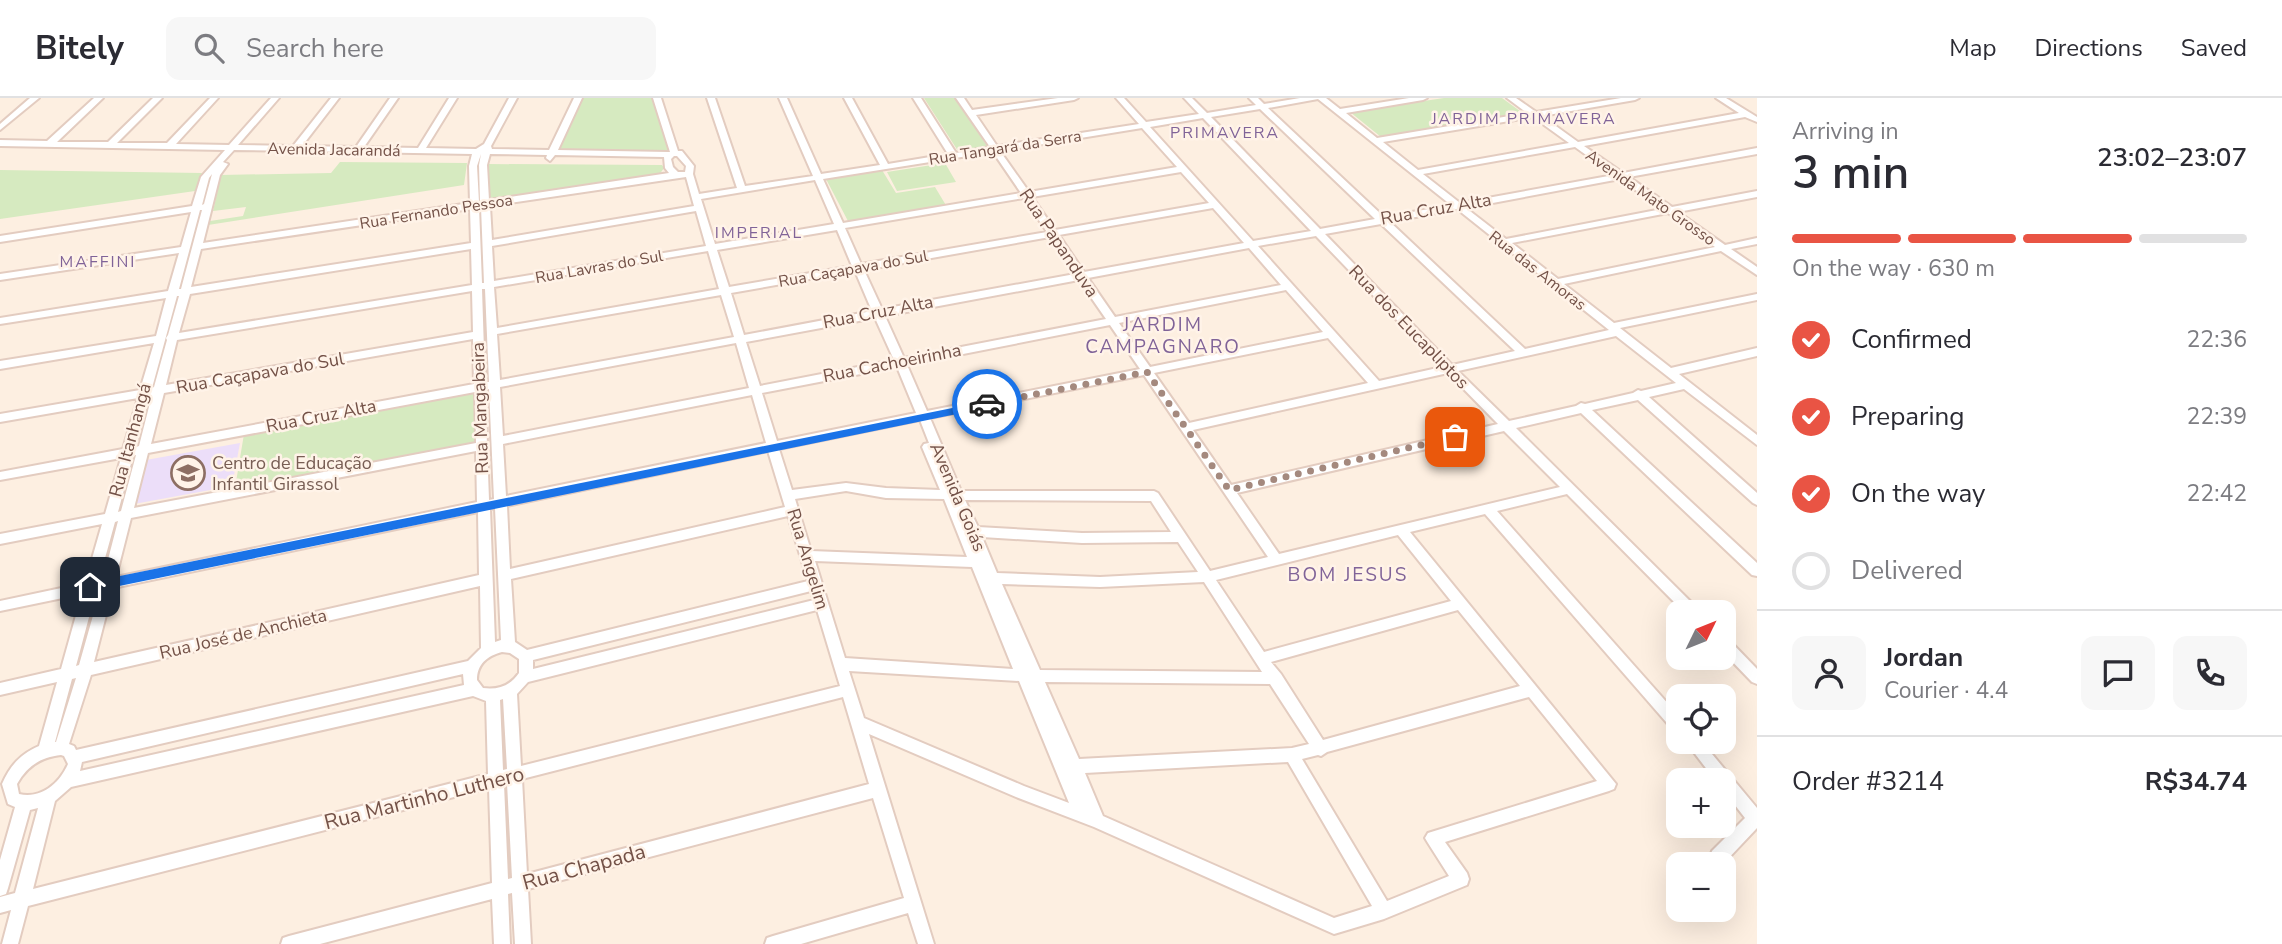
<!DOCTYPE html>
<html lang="en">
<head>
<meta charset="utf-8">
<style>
	body { margin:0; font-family:"Nunito Sans",sans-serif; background:#f7f7f7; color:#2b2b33; height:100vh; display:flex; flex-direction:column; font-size:26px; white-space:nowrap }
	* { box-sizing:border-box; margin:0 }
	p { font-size:23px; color:#7c7c81 }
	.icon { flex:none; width:38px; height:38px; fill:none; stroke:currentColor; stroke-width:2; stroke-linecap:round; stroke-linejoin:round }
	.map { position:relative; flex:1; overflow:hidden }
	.drawer { display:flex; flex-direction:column; background:#fff; width:525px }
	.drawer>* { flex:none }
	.needle { width:46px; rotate:47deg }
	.controls { position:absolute; left:1666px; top:502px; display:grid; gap:14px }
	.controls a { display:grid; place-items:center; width:70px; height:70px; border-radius:14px; background:#fff; box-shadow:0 7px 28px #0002; font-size:35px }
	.pin { position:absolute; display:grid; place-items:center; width:60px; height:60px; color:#fff; margin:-30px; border-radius:14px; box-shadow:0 4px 10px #0006 }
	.courier { position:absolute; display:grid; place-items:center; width:70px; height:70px; margin:-35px; border:5px solid #1a73e8; border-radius:50%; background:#fff; color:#222; box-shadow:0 2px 9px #0007 }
	.summary em { font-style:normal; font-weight:600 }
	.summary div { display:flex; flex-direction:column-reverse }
	.summary { display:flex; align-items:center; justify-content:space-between; height:119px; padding:0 35px }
	h1 { font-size:46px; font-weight:600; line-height:52px }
	.bar { display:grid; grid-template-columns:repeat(4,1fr); gap:10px 7px; align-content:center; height:84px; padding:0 35px }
	.bar i { height:9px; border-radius:5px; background:#e1e1e2 }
	.bar .active { background:#e95444 }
	.bar p { grid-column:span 4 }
	.line { display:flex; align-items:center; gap:18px; padding:0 35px; border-top:2px solid #e1e1e2 }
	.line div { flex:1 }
	.round { display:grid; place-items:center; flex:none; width:74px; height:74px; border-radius:14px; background:#f7f7f7 }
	ol { padding:0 35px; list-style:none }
	li { display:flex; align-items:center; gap:21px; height:77px }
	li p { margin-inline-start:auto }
	li .icon { padding:7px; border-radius:50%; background:#e95444; color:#fff; stroke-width:4 }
	li:last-child { color:#7c7c81 }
	li i { width:38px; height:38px; border:4px solid #e1e1e2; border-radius:50% }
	header { display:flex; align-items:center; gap:42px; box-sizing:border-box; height:98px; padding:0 35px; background:#fff; border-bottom:2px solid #e1e1e2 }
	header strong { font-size:33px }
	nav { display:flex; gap:38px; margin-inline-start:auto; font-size:24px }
	.search { width:490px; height:63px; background:#f7f7f7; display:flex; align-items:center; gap:18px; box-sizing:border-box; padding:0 24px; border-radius:14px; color:#7c7c81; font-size:26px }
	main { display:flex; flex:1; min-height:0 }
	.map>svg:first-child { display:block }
</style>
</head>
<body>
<header>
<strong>Bitely</strong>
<div class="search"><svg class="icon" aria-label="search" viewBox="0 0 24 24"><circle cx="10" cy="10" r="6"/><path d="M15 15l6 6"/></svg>Search here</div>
<nav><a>Map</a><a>Directions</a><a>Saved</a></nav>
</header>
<main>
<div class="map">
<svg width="1757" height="846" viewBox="0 0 1757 846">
	<rect width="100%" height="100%" fill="#fdefe1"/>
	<path fill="#ecdef9" d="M240 345 232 388 134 406 146 362Z"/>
	<path fill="#d6eac0" d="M582 0H653L669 54 558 52Z
		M924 0H955L987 48 958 53Z
		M1444 0H1502L1524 16 1381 39 1350 14Z
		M340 64 467 65 464 87 208 127 210 123 243 118 246 109 213 113 221 77 331 75Z
		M945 65 956 84 897 93 887 74Z
		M487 66 662 67 664 70 659 77 487 101Z
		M0 72 202 75 195 93 0 121Z
		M882 72 896 95 935 89 947 109 849 125 826 81Z
		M478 294 480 343 235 390 244 336Z"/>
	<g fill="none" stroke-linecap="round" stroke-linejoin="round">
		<g stroke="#e3ccc0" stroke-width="4">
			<path id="minor" d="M30 0H39L0 32V26Z
				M94 0H103L57 44H108L153 0H162L117 45H167L210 0H218L176 46 229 47 271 0H279L238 47 293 48 331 0H339L302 48 356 49 390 0H398L364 49 418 50 449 0H457L426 50 476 51 484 46 509 0H517L491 48 492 51 549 52 574 0H582L558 52 668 54H670L653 0H661L678 53H682L694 68 693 76 699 96 737 90 707 0H715L745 88 813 78 779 0H787L821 76 880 67 844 0H852L888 66 948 56 913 0H921L956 55 990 49 956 0H964L972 12 1058 0H1078L1074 2 976 17 997 48 1139 26 1116 0H1124L1146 24 1199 16 1184 0H1192L1207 15 1256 7 1249 0H1258L1264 6 1300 0H1326L1340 11 1409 0H1427L1423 2 1346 15 1377 40 1527 15 1507 0H1516L1536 14 1621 0H1639L1635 2 1542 18 1578 44 1739 15 1716 0H1726L1757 19V24L1745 19 1584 48 1623 75 1757 50V56L1629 79 1672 109 1757 93V99L1678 114 1725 147 1757 140V146L1731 151 1757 169V177L1721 153 1564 186 1614 225 1757 196V202L1620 230 1671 270 1757 250V258L1679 276 1757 337V347L1684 291 1649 299 1757 395V407L1753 405 1638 302 1592 312 1757 465V478L1752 477 1581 315 1516 330 1697 510 1698 514H1684L1567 396 1497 413 1678 617V633L1673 632 1485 416 1410 434 1616 686 1614 691 1609 693 1445 744 1467 775 1469 781 1467 787 1384 821 1334 836 1094 729 1016 699 869 636 934 846H918L908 815 801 846H765L767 840 773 838 904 800 873 700 528 791 531 846H515L512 795 508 796 510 846H494L492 801 320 846H281L283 840 289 838 492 785 489 690 28 808 18 846H2L11 812 0 815V799L15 795 38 710 30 712 8 790 6 796 0 798V762L15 709 8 706 2 686C10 668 20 656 39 648L57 584 0 597V585L61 571 82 496 0 513V503L85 485 102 426 0 446V436L105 416 121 360 0 382V374L123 351 138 300 0 324V316L140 292 154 245 0 271V263L156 238 166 200 0 226V220L168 193 179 155 0 182V176L181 149 191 114 0 144V138L192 108 201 79 225 52 0 48V42L47 43ZM1318 1 1451 107 1384 119 1268 10ZM1260 11 1375 121 1320 131 1211 19ZM1533 19 1569 45 1418 72 1383 44ZM1203 20 1311 133 1253 143 1150 29ZM1142 30 1177 69 1029 94 1000 53ZM1575 49 1614 77 1460 105 1423 76ZM234 52 472 56 469 68 470 105 203 145 220 77 228 66 223 64ZM993 54 1021 95 843 125 823 81ZM481 56 479 67 480 104H479L477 68ZM490 56 547 57 546 60 550 63 555 57 664 59 665 70 669 75 489 102 487 67ZM674 58H677L686 68 685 74H678L673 69 671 61ZM1181 74 1209 105 1055 132 1032 99ZM212 76 204 106 202 107 209 80ZM686 79 694 108 492 142 490 108ZM1620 81 1662 111 1506 141 1466 110ZM815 82 834 126 715 146 701 101ZM1024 100 1047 134 861 166 845 130ZM479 109H481L484 185H482ZM1213 110 1244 145 1084 174 1059 137ZM470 111 471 145 191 189 201 151ZM1457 111 1609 232 1525 251 1390 124ZM200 112H202L181 191H179ZM696 113 706 148 494 183 492 148ZM1668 115 1715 149 1558 181 1512 145ZM1381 126 1515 253 1452 267 1325 136ZM837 132 852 168 729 189 717 152ZM1316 138 1442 269 1379 283 1258 148ZM1050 139 1075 176 882 211 864 172ZM1249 150 1281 187 1115 219 1088 180ZM471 151 472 187 179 235 190 196ZM708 153 719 191 497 230 494 189ZM855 173 872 213 744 237 731 195ZM1079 182 1106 221 904 260 885 218ZM482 191H485L489 284H485ZM1286 192 1323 234 1150 269 1119 225ZM472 193 473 234 166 287 177 242ZM721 197 734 239 500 282 497 236ZM177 198H179L168 237 166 240 167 242 154 289 152 290ZM875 220 894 262 760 288 746 244ZM1110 227 1140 271 927 313 907 267ZM1616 238 1676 285 1641 293 1638 292 1633 295 1585 306 1581 305 1576 308 1509 323 1458 273ZM1328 240 1368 285 1189 325 1154 275ZM473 241 474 286 151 346 164 295ZM736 245 749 290 503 338 500 289ZM897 269 916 315 777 343 762 295ZM1448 275 1498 326 1231 387 1193 332ZM1144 277 1268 459 1210 473 1158 395 1154 393H961L930 320ZM489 291 494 401 489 402 485 292ZM475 294 476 345 134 410 148 355ZM152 297 139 348 136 349 149 298ZM752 297 766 345 506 398 503 346ZM920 322 929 345 924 346 922 349 940 392 886 390 846 385 792 392 779 351ZM1504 333 1560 389 1279 456 1237 395ZM476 353 477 404 116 479 131 420ZM768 353 785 409 510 471 507 408ZM136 357 121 413 118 414 133 358ZM846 393 886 400 944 401 967 459 811 453 795 401ZM965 402 1151 403 1171 434 1082 435 978 429ZM495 410 501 542 495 544 490 411ZM478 414 479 477 94 564 113 490ZM788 418 808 483 527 552 515 544 511 481ZM118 423 103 481 99 482 115 424ZM1398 437 1451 503 1264 554 1216 482ZM982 439 1082 445 1178 444 1198 474 1100 479 997 475ZM815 463 972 469 1013 571 845 560ZM1204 484 1262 574 1040 572 1002 486 1100 489ZM480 488 481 550 468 563 76 652 74 648 69 646 91 577ZM96 493H100L79 567 76 568ZM811 493 814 502 533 571V562ZM817 512 840 588 521 668 517 596 528 584ZM1458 512 1520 588 1323 642 1281 576 1271 564ZM502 554 510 555 519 561V575C510 588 498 592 483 590L477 582C477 566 487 558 502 554ZM849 573 1019 583 1069 705 1024 688 864 620ZM463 576 464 587 80 673 82 664ZM76 580 56 644H55L72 581ZM1045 584 1270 586 1309 646 1292 650 1079 661ZM473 598 486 603 488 676 33 791 55 703 71 689ZM843 599 869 686 527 776 522 681ZM1529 599 1597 683 1428 735 1425 740 1428 745 1449 778 1387 803 1302 661 1318 657 1321 658 1327 654ZM503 601 507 671 503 672 500 602ZM61 657 64 658 68 666C59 686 41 701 19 696L17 686C27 668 41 659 61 657ZM1288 664 1372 808 1334 820 1103 718 1085 675ZM507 685 512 780 508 781 504 686Z
				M1724 540 1729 542 1757 571V586L1752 584 1724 555Z
				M1686 644H1702L1757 710V730L1724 765 1719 766 1712 765 1710 759 1712 753 1745 720 1724 693V682H1715Z"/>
		</g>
		<use href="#minor" fill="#fff" fill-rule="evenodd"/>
	</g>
	<path fill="#1a73e8" d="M987 303 991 304V309L90 494 84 489 90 484Z"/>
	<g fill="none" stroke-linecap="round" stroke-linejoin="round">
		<path stroke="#a4897e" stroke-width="7" stroke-dasharray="0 12.6" d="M987 306 1147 274 1229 392 1455 339"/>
	</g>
	<defs>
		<g id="school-ring" transform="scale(1.75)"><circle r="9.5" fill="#fff3e8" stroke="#8d6e63" stroke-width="1.5"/><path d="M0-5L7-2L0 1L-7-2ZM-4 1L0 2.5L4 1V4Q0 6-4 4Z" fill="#8d6e63"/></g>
	</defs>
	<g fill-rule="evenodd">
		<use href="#school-ring" x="188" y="375"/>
	</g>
	<g text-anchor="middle" stroke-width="5" stroke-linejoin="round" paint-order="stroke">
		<g font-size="16" letter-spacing="2" fill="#806398" stroke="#fff3e8">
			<text x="1524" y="26">JARDIM PRIMAVERA</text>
			<text x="1225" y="40">PRIMAVERA</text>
			<text x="759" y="140">IMPERIAL</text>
			<text x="98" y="169">MAFFINI</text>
		</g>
		<g font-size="16" fill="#745248" stroke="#fff3e8">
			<text transform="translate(1005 49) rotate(-9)" y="6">Rua Tangará da Serra</text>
			<text transform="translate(334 51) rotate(1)" y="6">Avenida Jacarandá</text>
			<text transform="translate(1651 99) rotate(35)" y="6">Avenida Mato Grosso</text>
			<text transform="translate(436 113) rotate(-9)" y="6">Rua Fernando Pessoa</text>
			<text transform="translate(599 168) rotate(-10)" y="6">Rua Lavras do Sul</text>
			<text transform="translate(853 170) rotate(-10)" y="6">Rua Caçapava do Sul</text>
			<text transform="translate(1538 172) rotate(38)" y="6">Rua das Amoras</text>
		</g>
		<g font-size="18" fill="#745248" stroke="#fff3e8">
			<text transform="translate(1436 111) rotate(-10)" y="6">Rua Cruz Alta</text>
			<text transform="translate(1059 145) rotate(56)" y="6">Rua Papanduva</text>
			<text transform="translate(878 214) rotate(-11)" y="6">Rua Cruz Alta</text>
			<text transform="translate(1409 229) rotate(46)" y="6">Rua dos Eucapliptos</text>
			<text transform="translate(892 265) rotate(-11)" y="6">Rua Cachoeirinha</text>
			<text transform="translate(260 275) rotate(-10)" y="6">Rua Caçapava do Sul</text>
			<text transform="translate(480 310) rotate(-92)" y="6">Rua Mangabeira</text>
			<text transform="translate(321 318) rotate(-11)" y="6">Rua Cruz Alta</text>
			<text transform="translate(130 342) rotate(-75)" y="6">Rua Itanhangá</text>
			<text transform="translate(958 399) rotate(67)" y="6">Avenida Goiás</text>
			<text transform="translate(808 461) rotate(73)" y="6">Rua Angelim</text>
			<text transform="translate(243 536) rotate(-13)" y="6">Rua José de Anchieta</text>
		</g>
		<g font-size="18" fill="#785e54" stroke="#fff3e8" text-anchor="start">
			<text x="212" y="371">Centro de Educação<tspan x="212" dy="21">Infantil Girassol</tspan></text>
		</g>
		<g font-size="19" letter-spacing="2" fill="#806398" stroke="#fff3e8">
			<text x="1163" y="233">JARDIM<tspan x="1163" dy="22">CAMPAGNARO</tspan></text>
			<text x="1348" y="483">BOM JESUS</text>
		</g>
		<g font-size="21" fill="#745248" stroke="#fff3e8">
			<text transform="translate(424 700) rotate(-14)" y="7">Rua Martinho Luthero</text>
			<text transform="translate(584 769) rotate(-15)" y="7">Rua Chapada</text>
		</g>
	</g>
</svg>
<div class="controls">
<a><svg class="needle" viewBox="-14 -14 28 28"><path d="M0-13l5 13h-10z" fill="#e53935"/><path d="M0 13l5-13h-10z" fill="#7c7c81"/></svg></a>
<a><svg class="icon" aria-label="locate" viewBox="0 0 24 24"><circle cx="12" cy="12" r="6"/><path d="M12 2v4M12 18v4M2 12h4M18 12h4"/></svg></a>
<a>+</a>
<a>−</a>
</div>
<div class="pin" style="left:1455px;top:339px;background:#ea580c"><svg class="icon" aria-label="bag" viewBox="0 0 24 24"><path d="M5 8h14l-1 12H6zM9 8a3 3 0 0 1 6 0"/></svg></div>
<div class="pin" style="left:90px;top:489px;background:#1f2937"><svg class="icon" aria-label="home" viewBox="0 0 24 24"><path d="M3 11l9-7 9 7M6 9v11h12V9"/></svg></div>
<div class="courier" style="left:987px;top:306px"><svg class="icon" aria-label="car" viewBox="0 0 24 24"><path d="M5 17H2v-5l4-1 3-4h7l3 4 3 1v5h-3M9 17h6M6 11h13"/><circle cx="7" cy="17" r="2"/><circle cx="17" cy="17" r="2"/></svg></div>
</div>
<section class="drawer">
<div class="summary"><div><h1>3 min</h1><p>Arriving in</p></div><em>23:02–23:07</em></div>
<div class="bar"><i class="active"></i><i class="active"></i><i class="active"></i><i></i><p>On the way · 630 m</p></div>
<ol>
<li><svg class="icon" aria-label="check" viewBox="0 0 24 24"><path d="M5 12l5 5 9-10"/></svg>Confirmed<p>22:36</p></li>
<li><svg class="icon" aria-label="check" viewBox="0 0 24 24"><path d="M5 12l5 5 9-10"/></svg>Preparing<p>22:39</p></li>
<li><svg class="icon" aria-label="check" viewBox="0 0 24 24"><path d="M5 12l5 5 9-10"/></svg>On the way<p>22:42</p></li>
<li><i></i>Delivered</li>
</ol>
<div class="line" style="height:126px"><a class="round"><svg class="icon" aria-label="person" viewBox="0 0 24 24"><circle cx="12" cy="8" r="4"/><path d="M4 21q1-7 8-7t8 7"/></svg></a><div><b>Jordan</b><p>Courier · 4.4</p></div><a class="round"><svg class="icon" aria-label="chat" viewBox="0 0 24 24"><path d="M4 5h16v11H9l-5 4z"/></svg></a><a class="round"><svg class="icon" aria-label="phone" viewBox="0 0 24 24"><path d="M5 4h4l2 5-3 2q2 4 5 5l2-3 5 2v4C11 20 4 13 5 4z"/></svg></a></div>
<div class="line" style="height:91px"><div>Order #3214</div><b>R$34.74</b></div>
</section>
</main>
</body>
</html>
